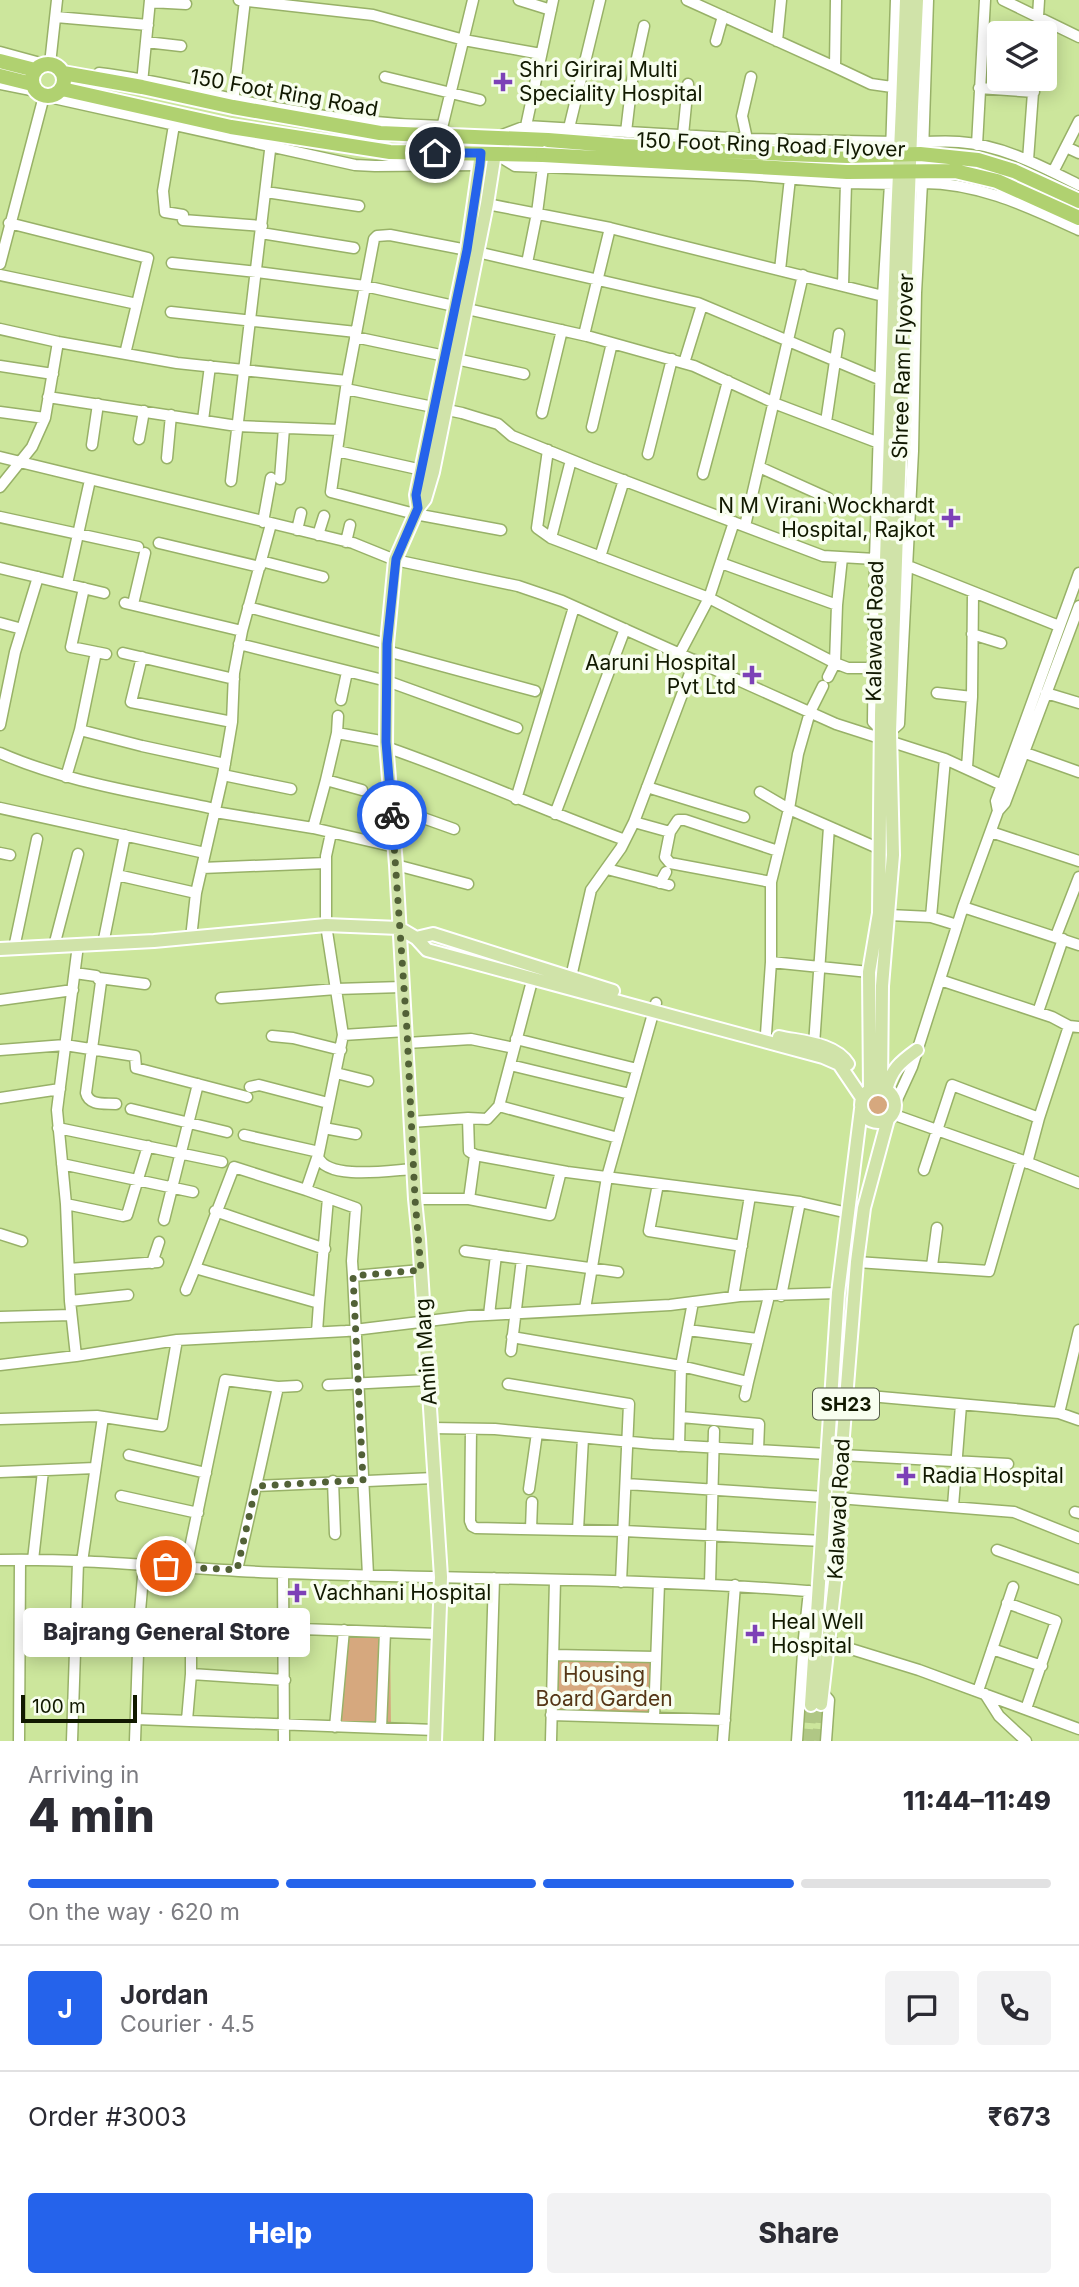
<!DOCTYPE html>
<html lang="en">
<head>
<meta charset="utf-8">
<style>
	body { margin:0; font-family:Inter,sans-serif; background:#f2f2f3; color:#2b2b33; height:100vh; display:flex; flex-direction:column; font-size:26px; white-space:nowrap }
	* { box-sizing:border-box; margin:0 }
	p { font-size:23px; color:#7c7c81 }
	.icon { flex:none; width:38px; height:38px; fill:none; stroke:currentColor; stroke-width:2; stroke-linecap:round; stroke-linejoin:round }
	.map { position:relative; height:1741px; overflow:hidden }
	.panel { display:flex; flex-direction:column; background:#fff; flex:1 }
	.panel>* { flex:none }
	.buttons { position:absolute; left:987px; top:21px; display:grid; gap:14px }
	.buttons a { display:grid; place-items:center; width:70px; height:70px; border-radius:7px; background:#fff; box-shadow:0 4px 18px #0003; font-size:35px }
	.scale { position:absolute; left:21px; bottom:18px; width:116px; box-sizing:border-box; padding-left:7px; border:4px solid #111900; border-top:0; font-size:19px; line-height:24px; white-space:nowrap; color:#111900; -webkit-text-stroke:5px #f8feef; paint-order:stroke }
	.pin { position:absolute; display:grid; place-items:center; width:60px; height:60px; color:#fff; margin:-30px; border:4px solid #fff; border-radius:50%; box-shadow:0 2px 7px #0007 }
	.courier { position:absolute; display:grid; place-items:center; width:70px; height:70px; margin:-35px; border:5px solid #2563eb; border-radius:50%; background:#fff; color:#222; box-shadow:0 2px 9px #0007 }
	.bubble { position:absolute; height:49px; border-radius:7px; background:#fff; box-shadow:0 4px 18px #0003; font-size:23px; font-weight:800; line-height:49px; text-align:center }
	.head em { font-style:normal; font-weight:800 }
	.head div { display:flex; flex-direction:column-reverse }
	.head { display:flex; align-items:center; justify-content:space-between; height:119px; padding:0 28px }
	h1 { font-size:46px; font-weight:800; line-height:52px }
	.bar { display:grid; grid-template-columns:repeat(4,1fr); gap:10px 7px; align-content:center; height:84px; padding:0 28px }
	.bar i { height:9px; border-radius:5px; background:#e1e1e2 }
	.bar .current { background:#2563eb }
	.bar p { grid-column:span 4 }
	.line { display:flex; align-items:center; gap:18px; padding:0 28px; border-top:2px solid #e1e1e2 }
	.line div { flex:1 }
	.round { display:grid; place-items:center; flex:none; width:74px; height:74px; border-radius:7px; background:#f2f2f3 }
	.primary-button { display:flex; gap:14px; margin-top:auto; padding:14px 28px }
	.primary-button a { flex:1; height:80px; border-radius:7px; background:#2563eb; color:#fff; font-size:28px; font-weight:800; line-height:80px; text-align:center }
	.primary-button a+a { background:#f2f2f3; color:#2b2b33 }
	.map>svg:first-child { display:block }
</style>
</head>
<body>
<div class="map">
<svg width="1079" height="1741" viewBox="0 0 1079 1741">
	<rect width="100%" height="100%" fill="#cce69c"/>
	<path fill="#d6a87e" d="M878 1091 888 1096C890 1108 888 1119 875 1122L870 1120C864 1109 867 1097 878 1091Z
		M344 1630 390 1632 391 1728 335 1727Z
		M553 1655 656 1657 654 1718 551 1715Z"/>
	<g fill="none" stroke-linecap="round" stroke-linejoin="round">
		<path stroke="#b0c785" stroke-width="12" stroke-dasharray="12 6" stroke-linecap="butt" d="M808 1741 811 1705
			M818 1741 821 1704"/>
		<g stroke="#98b168" stroke-width="13">
			<path id="minor" d="M239 0 373 15 464 40 541 54
				M519 0 551 10
				M687 0 835 67 836 0
				M1003 0 1079 37
				M150 2 186 4
				M56 17 148 25
				M1037 33 1039 0
				M716 41 723 16
				M777 41 781 0
				M146 42 181 46
				M0 52 44 64
				M50 64 57 0
				M835 67 871 84 892 87
				M99 73C161 80 221 98 283 109 335 119 389 125 442 126
				M385 77 480 100
				M142 83 150 0
				M0 84 36 91
				M979 88 1034 92
				M49 97 355 165 375 166 480 165
				M233 103 245 0
				M174 125 163 191 165 212 183 215
				M526 126 553 0
				M569 128 600 0
				M441 132 473 0
				M626 132 632 81 644 26
				M502 135 526 126 747 139 894 142
				M683 135 688 84
				M747 139 742 116 751 77
				M920 142C933 142 946 141 959 142 1002 145 1041 166 1079 185
				M977 145 985 0
				M1066 147 1079 153
				M497 155 515 166 748 175 846 183 895 184
				M1028 160 1034 79
				M1053 172 1079 121
				M917 183C975 181 1027 206 1079 230
				M266 192 359 206
				M487 204 610 228 584 335
				M183 220 262 226
				M9 223 148 258 125 354
				M610 228 883 296
				M261 233 354 248
				M172 263 257 272 365 286 587 336 694 366 779 405 879 443
				M527 263 537 213 543 167
				M0 264 44 96
				M780 270 790 178
				M0 275 137 304
				M843 285 846 183
				M171 312 356 332
				M0 329 58 342 177 363 347 381
				M355 337 445 356
				M456 359 524 374
				M684 363 702 305
				M0 366 53 374
				M346 389 462 413 498 424 512 436 591 468 823 556 875 559
				M48 397 237 426 340 430
				M0 412 45 418
				M542 413 562 330
				M203 420 210 366
				M826 422 839 334
				M592 427 612 343
				M139 439 144 411
				M92 445 98 404
				M548 450 537 528 551 538
				M337 451 422 470
				M648 454 672 359
				M0 457 353 543 395 560 518 586 562 601 836 724 945 759 1002 785
				M167 458 171 415
				M571 460 551 538 709 598 835 663 828 677
				M759 467 828 498
				M703 474 728 381
				M280 479 284 428
				M231 481 271 142
				M0 487 32 447 45 418 58 342
				M0 517 138 547
				M263 522 271 478
				M745 526 803 275
				M297 530 301 513
				M501 530 415 514 331 492 347 381 374 239 377 236 390 235 477 252 698 303 881 380
				M318 535 324 516
				M346 542 350 525
				M159 543 260 567
				M600 557 624 480
				M842 558 837 605 835 663 848 668H875
				M261 561 323 577
				M721 563 837 605
				M908 566 1059 626
				M0 568 104 593
				M67 584 90 480
				M84 588 71 647 106 654
				M125 603 242 631
				M133 604 145 553
				M248 607 387 644
				M0 623 22 629
				M972 634 1001 643
				M239 644 387 681 517 728
				M387 651 535 691
				M123 653 234 679
				M680 653 709 598 734 522
				M142 657 131 702 232 722
				M937 693 972 697
				M1046 693 1079 703
				M341 700 347 672
				M0 725 15 652 38 577
				M80 730 142 746 225 764
				M881 730 873 722 875 559 883 296 890 184 896 0
				M890 732 899 724 913 451 916 293 922 183 928 0
				M337 733 338 716
				M386 747C467 775 545 811 625 840
				M1017 750 1079 772
				M0 753C68 783 143 793 215 809
				M967 767 972 697 973 593
				M223 775 291 789
				M66 777 80 730 96 652
				M326 780 337 733 386 742
				M647 787 744 817
				M362 790 326 780 313 828 395 847
				M760 792 789 809 880 849
				M516 799 574 607
				M0 808 205 853
				M998 811 996 801 1002 785 1079 573
				M215 812 313 828
				M392 813 412 814 454 829
				M555 814 625 629
				M634 822 670 832
				M991 832 1079 861
				M331 833 326 856V925L343 1035 318 1157C328 1181 392 1170 413 1169
				M0 853 10 855
				M396 865 468 884
				M202 868 326 863
				M607 869 669 885
				M117 875 196 893
				M771 882 670 863 665 857 670 832 678 820H685L778 851
				M660 883 666 872
				M963 907 1079 945
				M889 915 931 917 945 759
				M931 917 957 925
				M1056 936 1079 877
				M191 938 196 893 223 775 232 722 234 673 242 631 271 524
				M103 944 125 835
				M54 946 78 854
				M14 948 37 839
				M771 962V882L789 809 798 754 810 712 823 686
				M75 973 96 976 101 982 86 1093C89 1106 105 1103 116 1104
				M571 977 591 890 621 848 634 822 695 660
				M99 978 145 984
				M940 980 1052 1017 1069 1026
				M221 998 336 989 402 987
				M0 1000 73 990
				M1038 1012 1063 939
				M766 1034 771 962 869 972
				M343 1035 406 1031
				M272 1036 293 1038 341 1050
				M516 1039 637 1069
				M407 1043 471 1039 514 1048
				M814 1045 829 827
				M0 1050 65 1045 135 1056 136 1068 247 1097
				M510 1065 630 1094
				M336 1073 368 1081
				M250 1087 259 1085 328 1103
				M0 1098 60 1089
				M895 1104 912 1067 963 907 998 811 1005 803 1079 606
				M499 1106 618 1138
				M131 1109 227 1132
				M892 1114 1021 1160 1079 1183
				M468 1118 487 1119 499 1106 532 981
				M411 1122 468 1118 469 1151 475 1155 567 1172 800 1202 848 1213
				M58 1128 222 1162
				M324 1128 356 1134
				M244 1135 319 1152 306 1190
				M1027 1163 1039 1118 1069 1026 1079 1027
				M62 1164 193 1192
				M924 1170 952 1085 1039 1118
				M658 1184 649 1231 742 1246
				M415 1199H469L550 1215 561 1171
				M469 1199 475 1155
				M66 1204 123 1216 127 1215 148 1146
				M215 1211 325 1249
				M164 1220 198 1084
				M0 1234 22 1241
				M465 1251 618 1272
				M857 1262 989 1271 1021 1160
				M152 1263 159 1242
				M932 1266 937 1228
				M195 1268 234 1167 306 1190 356 1208 352 1261 353 1276
				M69 1269 158 1262
				M186 1290 195 1268 319 1303 317 1332
				M781 1296 800 1202
				M733 1297 750 1196
				M70 1301 128 1295
				M319 1303 328 1198
				M585 1309 607 1177 656 1003
				M489 1315 496 1255
				M0 1317 71 1315
				M688 1330 757 1339
				M512 1337 681 1366 748 1382 769 1296
				M511 1351 522 1259
				M76 1356 70 1301 66 1204 57 1110 78 945
				M0 1365 76 1356 177 1340 346 1331 469 1316 670 1305 740 1296 838 1293
				M508 1384 629 1404 621 1582
				M328 1385 428 1380
				M847 1394 1059 1413 1079 1420
				M745 1396 748 1382
				M1059 1413 1079 1330
				M681 1417 759 1424 758 1450
				M0 1419 97 1416 162 1426 177 1340
				M431 1428 495 1429 652 1444 827 1454
				M471 1429 470 1521 472 1526 476 1528 624 1531 823 1541
				M679 1446 681 1366 693 1302
				M129 1455 206 1473
				M842 1455 1008 1464
				M0 1472 95 1468
				M333 1481 335 1534
				M626 1484 824 1497
				M256 1486 278 1387
				M529 1489 537 1433
				M121 1496 198 1513
				M838 1498 1014 1512 1079 1538
				M953 1506 961 1405
				M1075 1512 1079 1513
				M531 1529 532 1502
				M578 1530 583 1438
				M997 1550 1079 1579
				M0 1560C95 1558 190 1570 285 1573 463 1580 641 1577 819 1592
				M33 1560 43 1471
				M82 1562 103 1417
				M186 1567 225 1380 278 1387 297 1386
				M237 1570 256 1486 434 1478
				M283 1573 284 1741
				M368 1575 353 1276 421 1270
				M710 1584 714 1431
				M1007 1603 1056 1621 1026 1709
				M139 1623 144 1565
				M191 1625V1674L285 1680
				M830 1641 838 1645 919 1670 1079 1729
				M992 1649 1042 1666
				M553 1655 656 1657
				M978 1691 1013 1587
				M823 1693 829 1700 826 1741
				M985 1694 999 1716 1026 1741
				M551 1715 725 1720
				M654 1718 659 1583
				M136 1719 435 1730
				M187 1720 191 1674
				M335 1727 344 1630
				M381 1728 385 1632
				M19 1741 20 1560
				M72 1741 78 1562
				M135 1741 139 1623 438 1634
				M489 1741 494 1578
				M551 1741 555 1580
				M723 1741 735 1585
				M797 1741 804 1638 809 1591"/>
		</g>
		<g stroke="#fff" stroke-width="16">
			<path id="major" d="M902 106 906 0
				M912 107 917 0
				M418 508 416 495 467 250 481 153
				M416 938 433 934 613 991
				M0 949 154 941 326 925 399 928 416 938 427 950 823 1057 839 1064 862 1098
				M779 1037C801 1042 835 1043 848 1064
				M881 1088 882 986 893 855 890 732 908 218
				M861 1105a17 17 0 1 1 34 0a17 17 0 1 1-34 0Z
				M870 1090 869 972 879 913 881 715 897 218
				M886 1090C892 1069 899 1063 917 1050
				M821 1704 835 1582 838 1498 857 1262 864 1208 888 1119
				M811 1705 838 1293 861 1109
				M435 1741 441 1577 419 1239 415 1199 396 865 386 742 387 644 395 560 418 508 425 499 433 472 487 204 495 153"/>
		</g>
		<g stroke="#fff" stroke-width="18">
			<path id="highway" d="M0 61 35 70
				M32 80a16 16 0 1 1 32 0a16 16 0 1 1-32 0Z
				M63 73 142 87 233 107 380 133 548 140
				M0 76 32 84
				M62 89 231 127 390 152 543 155"/>
		</g>
		<use href="#minor" stroke="#fff" stroke-width="10"/>
		<use href="#major" stroke="#d0e3a9" stroke-width="12"/>
		<use href="#highway" stroke="#b0d170" stroke-width="14"/>
		<g stroke="#fff" stroke-width="16" stroke-linecap="butt">
			<path id="major-bridge" d="M897 218 902 106
				M908 218 912 107"/>
		</g>
		<g stroke="#fff" stroke-width="18" stroke-linecap="butt">
			<path id="highway-bridge" d="M548 140 623 146 786 154 847 156 920 154 978 160 1014 171 1079 201
				M543 155 847 172 955 171 997 181 1079 218"/>
		</g>
		<use href="#major-bridge" stroke="#d0e3a9" stroke-width="12"/>
		<use href="#highway-bridge" stroke="#b0d170" stroke-width="14"/>
	</g>
	<g fill="none" stroke-linecap="round" stroke-linejoin="round">
		<path stroke="#526137" stroke-width="7" stroke-dasharray="0 12.6" d="M166 1566 237 1570 256 1486 363 1480 353 1276 421 1270 415 1199 407 1031 392 815"/>
		<path stroke="#2563eb" stroke-width="9" d="M392 815 386 742 387 644 396 559 418 508 416 495 467 250 480 165 481 153H435"/>
	</g>
	<g fill="#7d41b7" stroke="#f8feef" stroke-width="2.5">
		<path d="M499.5 71.5h7v7h7v7h-7v7h-7v-7h-7v-7h7z"/>
		<path d="M947.5 507.5h7v7h7v7h-7v7h-7v-7h-7v-7h7z"/>
		<path d="M748.5 664.5h7v7h7v7h-7v7h-7v-7h-7v-7h7z"/>
		<path d="M902.5 1465.5h7v7h7v7h-7v7h-7v-7h-7v-7h7z"/>
		<path d="M293.5 1582.5h7v7h7v7h-7v7h-7v-7h-7v-7h7z"/>
		<path d="M751.5 1623.5h7v7h7v7h-7v7h-7v-7h-7v-7h7z"/>
	</g>
	<g text-anchor="middle" stroke-width="7" stroke-linejoin="round" paint-order="stroke">
		<rect fill="#f8feef" stroke="#565e48" stroke-width="2" x="813" y="1388.5" width="66" height="31" rx="5"/>
		<g font-size="19" font-weight="bold" fill="#111900">
			<text x="846" y="1411">SH23</text>
		</g>
		<g font-size="21" fill="#111900" stroke="#f8feef" text-anchor="start">
			<text x="519" y="77">Shri Giriraj Multi<tspan x="519" dy="24">Speciality Hospital</tspan></text>
			<text x="935" y="513" text-anchor="end">N M Virani Wockhardt<tspan x="935" dy="24">Hospital, Rajkot</tspan></text>
			<text x="736" y="670" text-anchor="end">Aaruni Hospital<tspan x="736" dy="24">Pvt Ltd</tspan></text>
			<text x="922" y="1483">Radia Hospital</text>
			<text x="313" y="1600">Vachhani Hospital</text>
			<text x="771" y="1629">Heal Well<tspan x="771" dy="24">Hospital</tspan></text>
		</g>
		<g font-size="21" fill="#111900" stroke="#f8feef">
			<text transform="translate(284 93) rotate(10)" y="7">150 Foot Ring Road</text>
			<text transform="translate(771 145) rotate(2)" y="7">150 Foot Ring Road Flyover</text>
			<text transform="translate(903 366) rotate(-88)" y="7">Shree Ram Flyover</text>
			<text transform="translate(875 631) rotate(-89)" y="7">Kalawad Road</text>
			<text transform="translate(426 1352) rotate(-94)" y="7">Amin Marg</text>
			<text transform="translate(839 1509) rotate(-87)" y="7">Kalawad Road</text>
		</g>
		<g font-size="21" fill="#553616" stroke="#f8feef">
			<text x="604" y="1682">Housing<tspan x="604" dy="24">Board Garden</tspan></text>
		</g>
	</g>
</svg>
<div class="buttons">
<a><svg class="icon" aria-label="layers" viewBox="0 0 24 24"><path d="M12 4l9 5-9 5-9-5zM3 14l9 5 9-5"/></svg></a>
</div>
<div class="scale">100 m</div>
<div class="pin" style="left:166px;top:1566px;background:#ea580c"><svg class="icon" aria-label="bag" viewBox="0 0 24 24"><path d="M5 8h14l-1 12H6zM9 8a3 3 0 0 1 6 0"/></svg></div>
<div class="pin" style="left:435px;top:153px;background:#1f2937"><svg class="icon" aria-label="home" viewBox="0 0 24 24"><path d="M3 11l9-7 9 7M6 9v11h12V9"/></svg></div>
<div class="courier" style="left:392px;top:815px"><svg class="icon" aria-label="bike" viewBox="0 0 24 24"><circle cx="6" cy="16" r="4"/><circle cx="18" cy="16" r="4"/><path d="M6 16l4-8h5l3 8M10 8l3 8H6M13 5h3"/></svg></div>
<div class="bubble" style="left:23px;top:1608px;width:287px">Bajrang General Store</div>
</div>
<section class="panel">
<div class="head"><div><h1>4 min</h1><p>Arriving in</p></div><em>11:44–11:49</em></div>
<div class="bar"><i class="current"></i><i class="current"></i><i class="current"></i><i></i><p>On the way · 620 m</p></div>
<div class="line" style="height:126px"><b class="round" style="background:#2563eb;color:#fff">J</b><div><b>Jordan</b><p>Courier · 4.5</p></div><a class="round"><svg class="icon" aria-label="chat" viewBox="0 0 24 24"><path d="M4 5h16v11H9l-5 4z"/></svg></a><a class="round"><svg class="icon" aria-label="phone" viewBox="0 0 24 24"><path d="M5 4h4l2 5-3 2q2 4 5 5l2-3 5 2v4C11 20 4 13 5 4z"/></svg></a></div>
<div class="line" style="height:91px"><div>Order #3003</div><b>₹673</b></div>
<div class="primary-button"><a>Help</a><a>Share</a></div>
</section>
</body>
</html>
